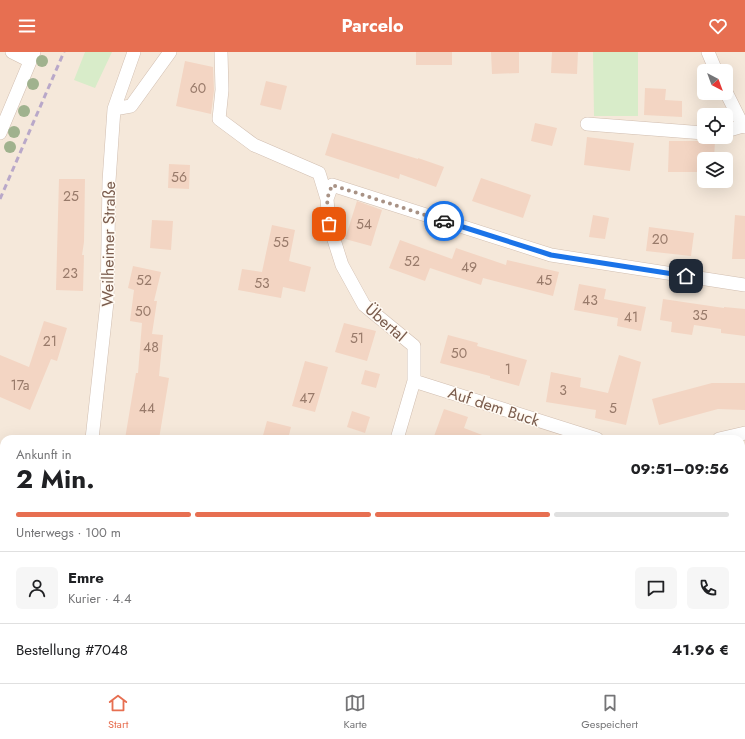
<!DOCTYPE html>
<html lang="de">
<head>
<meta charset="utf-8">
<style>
	body { margin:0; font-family:Jost,sans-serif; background:#f6f6f6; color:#202124; height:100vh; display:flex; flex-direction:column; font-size:15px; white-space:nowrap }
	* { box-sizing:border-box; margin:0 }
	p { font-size:13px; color:#757577 }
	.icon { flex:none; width:22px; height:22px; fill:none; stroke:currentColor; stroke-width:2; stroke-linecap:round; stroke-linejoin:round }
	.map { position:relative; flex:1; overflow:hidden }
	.drawer { position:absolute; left:0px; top:383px; width:745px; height:248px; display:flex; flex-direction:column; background:#fff; border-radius:12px 12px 0 0; box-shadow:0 4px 16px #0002 }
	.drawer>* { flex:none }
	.needle { width:26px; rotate:139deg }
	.buttons { position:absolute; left:697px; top:12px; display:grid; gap:8px }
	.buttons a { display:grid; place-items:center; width:36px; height:36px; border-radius:6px; background:#fff; box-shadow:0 4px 16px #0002; font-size:20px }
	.pin { position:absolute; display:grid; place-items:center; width:34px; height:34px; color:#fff; margin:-17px; border-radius:8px; box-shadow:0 2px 6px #0006 }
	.courier { position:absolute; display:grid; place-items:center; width:40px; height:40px; margin:-20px; border:3px solid #1a73e8; border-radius:50%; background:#fff; color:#222; box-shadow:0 1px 5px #0007 }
	.overview em { font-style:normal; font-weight:700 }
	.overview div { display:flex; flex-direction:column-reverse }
	.overview { display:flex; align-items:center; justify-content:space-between; height:68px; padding:0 16px }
	h1 { font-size:26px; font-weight:700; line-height:30px }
	.bar { display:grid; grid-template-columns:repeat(4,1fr); gap:6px 4px; align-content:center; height:48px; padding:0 16px }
	.bar i { height:5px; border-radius:3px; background:#e0e0e0 }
	.bar .active { background:#e76f51 }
	.bar p { grid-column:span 4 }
	.line { display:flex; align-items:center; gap:10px; padding:0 16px; border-top:1px solid #e0e0e0 }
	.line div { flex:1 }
	.round { display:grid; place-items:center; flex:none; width:42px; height:42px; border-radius:6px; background:#f6f6f6 }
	header { display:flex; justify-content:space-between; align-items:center; height:52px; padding:0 16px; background:#e76f51; color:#fff; font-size:18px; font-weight:700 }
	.menu { display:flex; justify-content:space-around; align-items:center; height:56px; border-top:1px solid #e0e0e0; background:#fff; font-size:11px; color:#757577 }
	.menu a { display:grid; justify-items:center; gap:2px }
	.menu .active { color:#e76f51 }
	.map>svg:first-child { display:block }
</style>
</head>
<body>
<header><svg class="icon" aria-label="menu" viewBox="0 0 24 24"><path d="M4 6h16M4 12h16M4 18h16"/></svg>Parcelo<svg class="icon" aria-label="heart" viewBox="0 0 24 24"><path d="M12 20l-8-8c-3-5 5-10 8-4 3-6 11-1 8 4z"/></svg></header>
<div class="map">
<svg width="745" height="631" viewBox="0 0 745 631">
	<rect width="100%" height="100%" fill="#fdf6ec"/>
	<path fill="#f5e8da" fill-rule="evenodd" d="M0 0H745V486L741 487V387H4V627H637L634 631H0ZM704 19H726V41H704ZM704 63H726V85H704ZM704 107H726V129H704Z"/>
	<path fill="#d8ecc9" d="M85 0H112L95 36 74 28Z
		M593 0H638V64H594Z
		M745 486V631H634L637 627H741V487Z"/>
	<path fill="#f3d5c3" d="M416 0H452V13H416Z
		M491 0H519V21L492 22Z
		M552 0H578L577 22 551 21Z
		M185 9 213 15 214 38 211 62 176 54Z
		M266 29 287 34 281 58 260 53Z
		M645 36 666 37 665 48 682 49V65L644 63Z
		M535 71 557 76 552 94 531 89Z
		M332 81 418 107V106L444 115 436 135 400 122 399 127 325 103Z
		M587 85 634 91 630 119 584 113Z
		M669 89H715L714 107H704V120H668Z
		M169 112 190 113 189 137 168 136Z
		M481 126 531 143 523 166 472 149Z
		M59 127H85L84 190 82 203H84L83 239 56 238Z
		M357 149 382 158 371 194 345 187Z
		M593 163 609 166 605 187 589 185Z
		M735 163 745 164V207H732Z
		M152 168 173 169 171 198 150 196Z
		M272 173 295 178 289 209 311 215 305 240 283 235 281 246 238 238 242 217 262 220Z
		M649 175 694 181 691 204 646 199Z
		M400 188 452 207 456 196 506 213 507 208 559 220 553 244 483 226 481 233 430 216 425 229 389 216Z
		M133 214 161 220 154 249H157L152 282 163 283 159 324 169 326 159 387H125L136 321H138L142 271 130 269 134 238 128 236Z
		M579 232 606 237 604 247 646 255 641 279 617 274 618 266 574 258Z
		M663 247 724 256V255L745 257V284L721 281V277L694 273 692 283 671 280 672 270 660 268Z
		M44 269 67 276 57 309 51 307 30 358 0 345V303L29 315Z
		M344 271 376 279 367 309 335 300Z
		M448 283 478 291 477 294 527 308 519 334 490 326V324L440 311Z
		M619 303 641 310 626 373 595 366 596 358 546 350 551 320 581 326 580 335 608 341Z
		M305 309 328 315 315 360 292 354Z
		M365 318 380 322 376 336 361 332Z
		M712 331H745V358L718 357 659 373 652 347Z
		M444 357 468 365 464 376 490 386V387H433Z
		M352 359 370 365 365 381 347 375Z
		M267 369 291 375 288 387H262Z"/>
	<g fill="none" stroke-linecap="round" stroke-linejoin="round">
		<g stroke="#d1beb0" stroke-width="14">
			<path id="street" d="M12 0 30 9
				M221 0 222 38 219 67 254 93 319 121 327 147
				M708 0 716 19
				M726 40 743 74 745 75
				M114 57 131 54 170 0
				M587 72 704 81
				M726 79 743 74
				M0 81 34 0
				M414 329 597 387
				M92 387 107 250 109 129 114 57 134 0
				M397 387 414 329V294L364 253 342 213 329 172 327 147 332 133 551 203 745 233
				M719 387 745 381
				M0 580 4 582
				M370 627 381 631
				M41 631 42 627
				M323 631 324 627
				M536 631 538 627"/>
		</g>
		<use href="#street" stroke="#fff" stroke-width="13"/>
		<path stroke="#b9a8c9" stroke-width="3" stroke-dasharray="6 4" stroke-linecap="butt" d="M0 147 64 0"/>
	</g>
	<g fill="#a0b28e">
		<circle cx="42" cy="9" r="6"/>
		<circle cx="33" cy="32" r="6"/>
		<circle cx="24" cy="59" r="6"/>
		<circle cx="14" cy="80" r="6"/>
		<circle cx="10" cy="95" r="6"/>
	</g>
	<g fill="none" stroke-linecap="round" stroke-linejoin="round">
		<path stroke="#a89285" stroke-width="4" stroke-dasharray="0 7.2" d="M329 172 327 147 332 133 444 169"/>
		<path stroke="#1a73e8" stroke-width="5" d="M444 169 551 203 686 224"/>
	</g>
	<g text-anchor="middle" stroke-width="3" stroke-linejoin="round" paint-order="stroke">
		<g font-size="14" fill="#987a6a">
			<text x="198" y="41">60</text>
			<text x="179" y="130">56</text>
			<text x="71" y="149">25</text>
			<text x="364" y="177">54</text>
			<text x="660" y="192">20</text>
			<text x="281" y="195">55</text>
			<text x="412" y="214">52</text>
			<text x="469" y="220">49</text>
			<text x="70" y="226">23</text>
			<text x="144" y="233">52</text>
			<text x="544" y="233">45</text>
			<text x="262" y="236">53</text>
			<text x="590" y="253">43</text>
			<text x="143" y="264">50</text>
			<text x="700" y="268">35</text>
			<text x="631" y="270">41</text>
			<text x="357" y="291">51</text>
			<text x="50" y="294">21</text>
			<text x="151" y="300">48</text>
			<text x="459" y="306">50</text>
			<text x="508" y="322">1</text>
			<text x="20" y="338">17a</text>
			<text x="563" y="343">3</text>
			<text x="307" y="351">47</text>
			<text x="147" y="361">44</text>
			<text x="613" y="361">5</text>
		</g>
		<g font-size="16" fill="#7a5c4d" stroke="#fffaf3">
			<text transform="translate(108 192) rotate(-89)" y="6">Weilheimer Straße</text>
			<text transform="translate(386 270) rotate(41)" y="6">Übertal</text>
			<text transform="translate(494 354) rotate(18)" y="6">Auf dem Buck</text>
		</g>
	</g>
</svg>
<div class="buttons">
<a><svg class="needle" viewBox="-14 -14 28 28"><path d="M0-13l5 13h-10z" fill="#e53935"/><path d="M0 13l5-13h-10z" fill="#757577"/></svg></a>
<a><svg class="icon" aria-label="locate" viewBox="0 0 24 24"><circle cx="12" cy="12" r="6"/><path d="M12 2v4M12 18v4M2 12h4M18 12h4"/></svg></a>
<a><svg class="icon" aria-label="layers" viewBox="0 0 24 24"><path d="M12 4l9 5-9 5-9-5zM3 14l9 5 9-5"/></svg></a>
</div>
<div class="pin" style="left:329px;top:172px;background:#ea580c"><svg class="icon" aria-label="bag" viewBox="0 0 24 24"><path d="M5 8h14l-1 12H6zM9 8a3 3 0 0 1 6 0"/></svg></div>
<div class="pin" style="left:686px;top:224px;background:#1f2937"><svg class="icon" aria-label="home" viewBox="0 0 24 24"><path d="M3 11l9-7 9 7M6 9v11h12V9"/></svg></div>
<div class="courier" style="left:444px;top:169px"><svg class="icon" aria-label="car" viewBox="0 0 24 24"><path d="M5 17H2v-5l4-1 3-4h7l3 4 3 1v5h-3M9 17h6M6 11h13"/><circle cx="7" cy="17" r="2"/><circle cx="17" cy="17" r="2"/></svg></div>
<section class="drawer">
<div class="overview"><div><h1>2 Min.</h1><p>Ankunft in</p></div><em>09:51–09:56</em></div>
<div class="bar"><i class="active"></i><i class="active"></i><i class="active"></i><i></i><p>Unterwegs · 100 m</p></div>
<div class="line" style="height:72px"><a class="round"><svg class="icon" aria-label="person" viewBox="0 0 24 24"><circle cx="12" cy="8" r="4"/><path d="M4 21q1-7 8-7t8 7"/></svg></a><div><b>Emre</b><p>Kurier · 4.4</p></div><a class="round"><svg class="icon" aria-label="chat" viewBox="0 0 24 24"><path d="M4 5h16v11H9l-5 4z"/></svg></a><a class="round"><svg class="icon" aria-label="phone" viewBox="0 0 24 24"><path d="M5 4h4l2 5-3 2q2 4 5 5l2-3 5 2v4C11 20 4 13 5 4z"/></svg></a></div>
<div class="line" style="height:52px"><div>Bestellung #7048</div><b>41.96 €</b></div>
</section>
</div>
<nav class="menu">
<a class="active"><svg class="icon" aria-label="home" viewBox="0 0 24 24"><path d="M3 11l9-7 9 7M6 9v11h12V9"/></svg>Start</a>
<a><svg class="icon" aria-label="map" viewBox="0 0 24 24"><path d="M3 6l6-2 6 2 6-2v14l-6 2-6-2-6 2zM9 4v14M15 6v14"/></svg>Karte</a>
<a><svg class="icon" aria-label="saved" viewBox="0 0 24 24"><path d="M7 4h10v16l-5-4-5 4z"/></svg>Gespeichert</a>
</nav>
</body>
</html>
